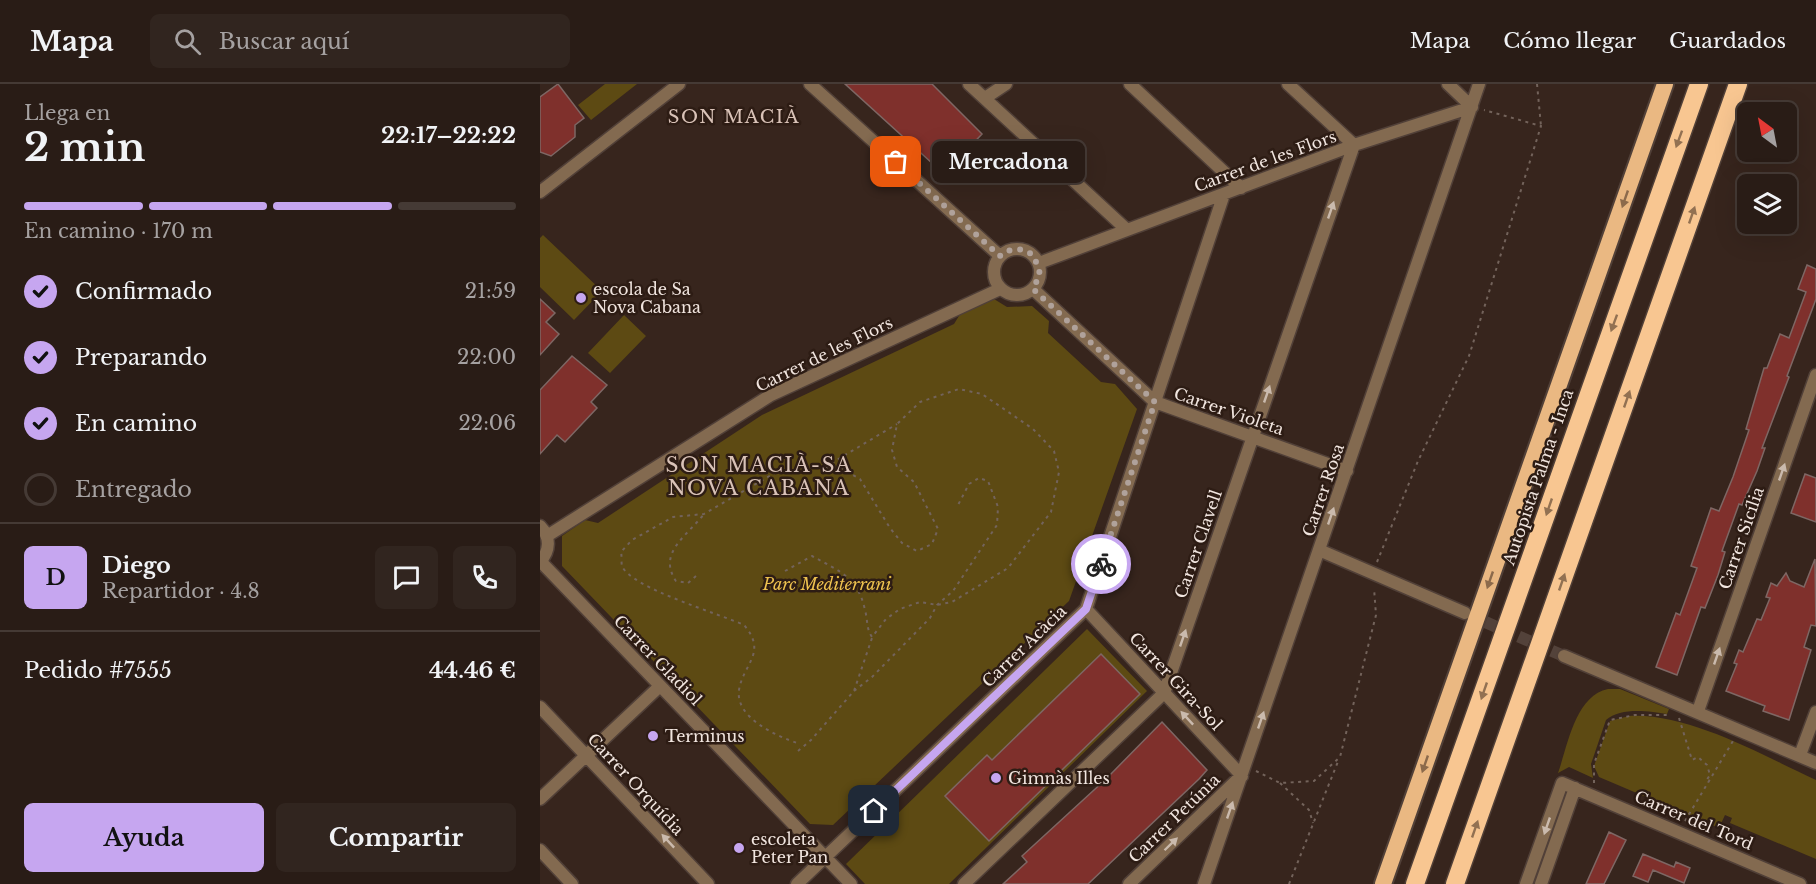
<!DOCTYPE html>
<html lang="es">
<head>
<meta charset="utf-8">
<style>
	body { margin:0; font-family:"Libre Baskerville",serif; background:#31251f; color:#f1f3f6; height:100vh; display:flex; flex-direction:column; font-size:22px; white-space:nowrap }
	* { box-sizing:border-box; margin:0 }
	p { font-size:20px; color:#a5a1a1 }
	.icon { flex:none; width:33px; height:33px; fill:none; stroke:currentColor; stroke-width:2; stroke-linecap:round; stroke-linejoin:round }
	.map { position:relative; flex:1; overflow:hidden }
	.drawer { display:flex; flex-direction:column; background:#291c16; width:540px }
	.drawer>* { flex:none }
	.needle { width:39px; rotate:328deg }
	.controls { position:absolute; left:1197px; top:18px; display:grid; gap:12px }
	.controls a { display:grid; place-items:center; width:60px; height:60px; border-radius:9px; background:#291c16; box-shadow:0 6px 24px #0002,0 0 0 2px #453a35; font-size:30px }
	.pin { position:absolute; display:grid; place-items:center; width:51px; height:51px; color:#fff; margin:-26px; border-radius:12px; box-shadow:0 3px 9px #0006 }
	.courier { position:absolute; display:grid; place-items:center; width:60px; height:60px; margin:-30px; border:4px solid #c6a6f0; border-radius:50%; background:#fff; color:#222; box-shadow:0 2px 8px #0007 }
	.bubble { position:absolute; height:42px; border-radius:9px; background:#291c16; box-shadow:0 6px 24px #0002,0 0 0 2px #453a35; font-size:20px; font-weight:800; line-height:42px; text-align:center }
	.headline em { font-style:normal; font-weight:800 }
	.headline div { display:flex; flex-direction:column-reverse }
	.headline { display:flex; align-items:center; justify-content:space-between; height:102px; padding:0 24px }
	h1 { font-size:39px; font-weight:800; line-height:45px }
	.bar { display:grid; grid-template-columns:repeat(4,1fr); gap:9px 6px; align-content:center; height:72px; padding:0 24px }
	.bar i { height:8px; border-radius:4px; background:#453a35 }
	.bar .active { background:#c6a6f0 }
	.bar p { grid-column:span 4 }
	.line { display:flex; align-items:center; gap:15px; padding:0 24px; border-top:2px solid #453a35 }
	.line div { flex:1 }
	.round { display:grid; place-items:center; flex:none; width:63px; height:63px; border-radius:9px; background:#31251f }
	ol { padding:0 24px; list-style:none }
	li { display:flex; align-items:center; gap:18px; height:66px }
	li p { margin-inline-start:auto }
	li .icon { padding:6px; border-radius:50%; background:#c6a6f0; color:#111; stroke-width:4 }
	li:last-child { color:#a5a1a1 }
	li i { width:33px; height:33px; border:3px solid #453a35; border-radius:50% }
	.cta { display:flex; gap:12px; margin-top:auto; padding:12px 24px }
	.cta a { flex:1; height:69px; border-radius:9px; background:#c6a6f0; color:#111; font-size:24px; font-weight:800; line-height:69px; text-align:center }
	.cta a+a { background:#31251f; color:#f1f3f6 }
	header { display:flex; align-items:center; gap:36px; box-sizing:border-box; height:84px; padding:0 30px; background:#291c16; border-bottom:2px solid #453a35 }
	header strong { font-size:28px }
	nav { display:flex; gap:33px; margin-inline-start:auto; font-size:21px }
	.search { width:420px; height:54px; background:#31251f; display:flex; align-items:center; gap:15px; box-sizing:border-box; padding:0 21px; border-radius:9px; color:#a5a1a1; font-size:22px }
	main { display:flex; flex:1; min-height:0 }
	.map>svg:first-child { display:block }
</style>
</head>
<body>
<header>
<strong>Mapa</strong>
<div class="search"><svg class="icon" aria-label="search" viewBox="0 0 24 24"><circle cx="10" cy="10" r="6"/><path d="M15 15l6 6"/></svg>Buscar aquí</div>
<nav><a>Mapa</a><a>Cómo llegar</a><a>Guardados</a></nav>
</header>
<main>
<section class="drawer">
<div class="headline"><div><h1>2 min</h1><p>Llega en</p></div><em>22:17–22:22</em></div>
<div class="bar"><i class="active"></i><i class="active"></i><i class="active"></i><i></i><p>En camino · 170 m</p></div>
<ol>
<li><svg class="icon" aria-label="check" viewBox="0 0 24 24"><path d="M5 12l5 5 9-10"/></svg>Confirmado<p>21:59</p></li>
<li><svg class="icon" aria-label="check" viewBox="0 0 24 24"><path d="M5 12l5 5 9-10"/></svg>Preparando<p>22:00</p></li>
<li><svg class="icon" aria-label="check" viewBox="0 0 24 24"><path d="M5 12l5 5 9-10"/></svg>En camino<p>22:06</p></li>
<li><i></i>Entregado</li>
</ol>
<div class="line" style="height:108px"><b class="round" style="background:#c6a6f0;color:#111">D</b><div><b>Diego</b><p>Repartidor · 4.8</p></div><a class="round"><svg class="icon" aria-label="chat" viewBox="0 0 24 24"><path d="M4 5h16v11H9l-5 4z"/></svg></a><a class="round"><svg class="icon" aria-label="phone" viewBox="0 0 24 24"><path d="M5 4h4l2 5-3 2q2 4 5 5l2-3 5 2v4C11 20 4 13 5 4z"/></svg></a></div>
<div class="line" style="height:78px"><div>Pedido #7555</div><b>44.46 €</b></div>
<div class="cta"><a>Ayuda</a><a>Compartir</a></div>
</section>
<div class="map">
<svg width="1276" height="800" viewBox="0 0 1276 800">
	<rect width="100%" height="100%" fill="#37251d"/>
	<path fill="#5d4a13" d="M65 0H97L51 36 38 21Z
		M3 151 62 207 34 236 0 203V154Z
		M454 215 467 223 492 222 509 237 508 249 561 298 575 300 597 325 529 517 293 741 270 740 22 482V452L45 436 58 439 222 331 414 240 422 227Z
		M84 231 106 252 70 289 48 269Z
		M547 545 607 607 409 800H325L306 780Z
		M1068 605H1080L1129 625 1127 630C1109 627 1080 623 1066 636L1051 680 1053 694 1029 683 1018 689C1028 661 1035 612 1068 605Z
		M1089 632C1150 629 1221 671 1276 696V775L1190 739 1192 734 1185 731 1179 744 1059 693 1054 682 1070 637Z"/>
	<path fill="#7f302c" stroke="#7e6764" stroke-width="1.5" d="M18 0 44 34 35 41V53L11 72 0 68V13Z
		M305 0H392L442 50 404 90Z
		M1267 181 1276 185V215L1247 292 1249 293 1222 364H1225L1217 387 1202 421 1199 420 1182 467 1185 468 1178 491 1165 524 1161 523 1137 591 1116 583 1136 529 1140 531 1157 484 1151 482 1171 424 1179 427 1193 393 1209 346 1206 345 1224 284H1227L1240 250 1249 254 1266 208 1258 205Z
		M0 215 15 229 6 238 19 250 0 271Z
		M32 272 67 301 51 318 57 324 25 358 17 351 0 370V306Z
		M1265 390 1276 394V438L1251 429Z
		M1275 475 1276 542 1271 541 1264 563 1271 566 1249 636 1223 627 1225 622 1186 607 1197 580 1194 579 1199 566 1203 568 1217 535 1221 536 1230 514 1226 513 1231 499 1237 502 1246 489 1250 497 1264 503Z
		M561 570 600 610 449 757 405 712 447 671 452 676Z
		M622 638 667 686 659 695 548 800H463L487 778 482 772 566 695Z
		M1069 748 1086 756 1064 800H1046Z
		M1103 770 1134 783 1136 778 1150 784 1144 799 1113 786 1108 798 1093 792Z"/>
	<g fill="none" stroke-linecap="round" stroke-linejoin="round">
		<path stroke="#53423a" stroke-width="12" stroke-dasharray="12 6" stroke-linecap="butt" d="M929 531 1024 572"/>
		<g stroke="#514038" stroke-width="15">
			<path id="minor" d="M270 0 460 172
				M429 0 586 145
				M590 0 701 104
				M908 0 932 23
				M445 14 466 0
				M0 108 139 0
				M454 188a23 23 0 1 1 46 0a23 23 0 1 1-46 0Z
				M499 179 814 61 932 23
				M493 205 615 318 807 387
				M0 442C11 453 10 467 0 478
				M7 452 231 311 460 205
				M779 466 925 529
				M1 478 311 800
				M546 525 702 692
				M1024 572 1276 679
				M0 623 168 800
				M1158 627 1276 291
				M1260 671 1276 628
				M0 715 120 602
				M0 766 32 800
				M257 800 546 525 684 110
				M424 800 624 609 814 61 748 0
				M589 800 700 693
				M664 800 939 0
				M986 800 1022 699 1260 800
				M1001 800 1035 704"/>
		</g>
		<g stroke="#514038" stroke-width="20">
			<path id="trunk" d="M843 800 1125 0"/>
		</g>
		<g stroke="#514038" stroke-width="21">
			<path id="motorway" d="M875 800 1159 0
				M915 800 1198 0"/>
		</g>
		<path stroke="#73635b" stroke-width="2" stroke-dasharray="3 4.5" stroke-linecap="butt" d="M997 0 1001 42
			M285 383 357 340
			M837 478 878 377 929 272 1001 42 944 26
			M245 487 272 472C299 487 318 493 325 526 328 537 326 544 332 553L346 535 360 525 380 518 397 521 412 518 468 484 511 428 519 388 514 367 493 345 442 310 419 305 380 318 357 340 352 366 357 383 374 398 398 445 392 460 377 467 362 459 350 444 320 395 301 384 269 383 240 386 164 430 133 433 92 456 81 468C82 472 81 478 82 482 91 504 180 530 204 541 228 569 203 580 199 606 195 634 237 652 257 659
			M156 492 148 499 136 497C117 469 147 452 164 430
			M314 607 332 593 390 534 397 521 413 507 457 441 458 423 448 397 439 394 429 400 418 421
			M1139 634 1152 676 1158 673 1167 681 1170 691 1166 697 1168 698
			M258 667 271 656 314 607 332 554
			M716 687 740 699 774 697 800 673 836 531 834 504
			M740 699 769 726 773 739
			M1054 699V680L1070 636 1095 631H1131
			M1145 737 1193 657
			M749 800 799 675"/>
		<use href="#minor" stroke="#836a50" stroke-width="12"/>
		<use href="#trunk" stroke="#eab882" stroke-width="16"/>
		<use href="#motorway" stroke="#f8c691" stroke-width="18"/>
	</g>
	<defs><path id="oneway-solid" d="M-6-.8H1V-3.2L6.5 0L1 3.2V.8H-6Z" transform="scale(1.5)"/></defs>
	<g fill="#927152">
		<use href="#oneway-solid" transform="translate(1139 55) rotate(110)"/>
		<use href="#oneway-solid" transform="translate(1152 131) rotate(-71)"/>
		<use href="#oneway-solid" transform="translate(1074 239) rotate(110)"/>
		<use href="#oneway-solid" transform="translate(1087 315) rotate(-71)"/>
		<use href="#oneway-solid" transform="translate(1009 423) rotate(109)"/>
		<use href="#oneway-solid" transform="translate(1022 498) rotate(-71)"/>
		<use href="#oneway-solid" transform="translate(944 607) rotate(109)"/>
		<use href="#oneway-solid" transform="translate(935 745) rotate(-71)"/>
	</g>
	<g fill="#8c6a4b">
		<use href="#oneway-solid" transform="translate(1085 115) rotate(109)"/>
		<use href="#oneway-solid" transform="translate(950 496) rotate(109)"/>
		<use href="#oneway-solid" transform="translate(885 680) rotate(109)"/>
	</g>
	<g fill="#cabaad">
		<use href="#oneway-solid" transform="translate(791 126) rotate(-71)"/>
		<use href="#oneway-solid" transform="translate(727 310) rotate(-71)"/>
		<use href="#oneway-solid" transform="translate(1242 388) rotate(-71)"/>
		<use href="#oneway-solid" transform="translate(791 432) rotate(-71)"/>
		<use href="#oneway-solid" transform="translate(643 554) rotate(-71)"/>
		<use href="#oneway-solid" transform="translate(1177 572) rotate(-71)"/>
		<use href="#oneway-solid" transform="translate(647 634) rotate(-133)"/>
		<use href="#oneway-solid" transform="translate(721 636) rotate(-71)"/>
		<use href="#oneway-solid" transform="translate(690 726) rotate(-71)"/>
		<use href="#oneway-solid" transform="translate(1007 742) rotate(109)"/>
		<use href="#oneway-solid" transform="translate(128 757) rotate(-133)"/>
		<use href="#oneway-solid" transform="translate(631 760) rotate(-44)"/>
	</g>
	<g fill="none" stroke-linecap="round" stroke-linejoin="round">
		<path stroke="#b0a29b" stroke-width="6" stroke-dasharray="0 10.8" d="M356 78 460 172C472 162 483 164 494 172L500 190 493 205 615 318 561 480"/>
		<path stroke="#c6a6f0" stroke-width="8" d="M334 727 546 525 561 480"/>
	</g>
	<g fill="#c6a6f0" stroke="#2d1c14" stroke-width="2">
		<circle cx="41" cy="214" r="6"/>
		<circle cx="113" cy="652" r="6"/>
		<circle cx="456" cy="694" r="6"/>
		<circle cx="199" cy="764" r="6"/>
	</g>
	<g text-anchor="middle" stroke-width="5" stroke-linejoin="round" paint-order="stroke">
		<g font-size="16" fill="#f1e5df" stroke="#2d1c14">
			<text transform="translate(725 77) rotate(-20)" y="6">Carrer de les Flors</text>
			<text transform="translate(284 270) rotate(-26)" y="6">Carrer de les Flors</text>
			<text transform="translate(689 327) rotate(19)" y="6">Carrer Violeta</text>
			<text transform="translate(998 393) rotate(-71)" y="6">Autopista Palma - Inca</text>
			<text transform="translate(783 406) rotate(-71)" y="6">Carrer Rosa</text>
			<text transform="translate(1201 454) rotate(-71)" y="6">Carrer Sicília</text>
			<text transform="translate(658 460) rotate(-71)" y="6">Carrer Clavell</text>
			<text transform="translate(484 562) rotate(-44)" y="6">Carrer Acàcia</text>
			<text transform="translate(118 576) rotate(46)" y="6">Carrer Gladiol</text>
			<text transform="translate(636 597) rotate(47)" y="6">Carrer Gira-Sol</text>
			<text transform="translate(96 700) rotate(47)" y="6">Carrer Orquídia</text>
			<text transform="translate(634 734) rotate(-44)" y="6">Carrer Petúnia</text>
			<text transform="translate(1154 736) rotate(23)" y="6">Carrer del Tord</text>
		</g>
		<g font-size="16" fill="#f1e5df" stroke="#2d1c14" text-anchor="start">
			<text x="53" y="211">escola de Sa<tspan x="53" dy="18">Nova Cabana</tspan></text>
			<text x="125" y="658">Terminus</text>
			<text x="468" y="700">Gimnàs Illes</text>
			<text x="211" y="761">escoleta<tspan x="211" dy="18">Peter Pan</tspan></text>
		</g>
		<g font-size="16" font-style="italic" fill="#efc34f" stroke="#2d1c14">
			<text x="287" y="506">Parc Mediterrani</text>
		</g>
		<g font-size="18" letter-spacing="1.5" fill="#d9c2b7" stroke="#2d1c14">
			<text x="194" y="39">SON MACIÀ</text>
		</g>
		<g font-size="20" letter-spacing="1.5" fill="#d9c2b7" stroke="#2d1c14">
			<text x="219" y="388">SON MACIÀ-SA<tspan x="219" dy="23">NOVA CABANA</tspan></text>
		</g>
	</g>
</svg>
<div class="controls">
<a><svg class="needle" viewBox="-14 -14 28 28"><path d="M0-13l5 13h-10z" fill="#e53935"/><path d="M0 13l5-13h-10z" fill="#a5a1a1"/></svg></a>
<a><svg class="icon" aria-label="layers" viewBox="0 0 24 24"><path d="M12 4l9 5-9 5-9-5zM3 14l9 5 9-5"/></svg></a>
</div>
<div class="pin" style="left:356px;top:78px;background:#ea580c"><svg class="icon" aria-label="bag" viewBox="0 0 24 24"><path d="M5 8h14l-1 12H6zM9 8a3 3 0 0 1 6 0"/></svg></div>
<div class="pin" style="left:334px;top:727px;background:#1f2937"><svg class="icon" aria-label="home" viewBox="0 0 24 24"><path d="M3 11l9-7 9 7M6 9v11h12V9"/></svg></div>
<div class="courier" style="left:561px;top:480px"><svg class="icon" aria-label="bike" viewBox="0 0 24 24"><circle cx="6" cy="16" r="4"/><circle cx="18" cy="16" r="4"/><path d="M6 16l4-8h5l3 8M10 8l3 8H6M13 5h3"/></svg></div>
<div class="bubble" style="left:392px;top:57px;width:153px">Mercadona</div>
</div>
</main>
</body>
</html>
